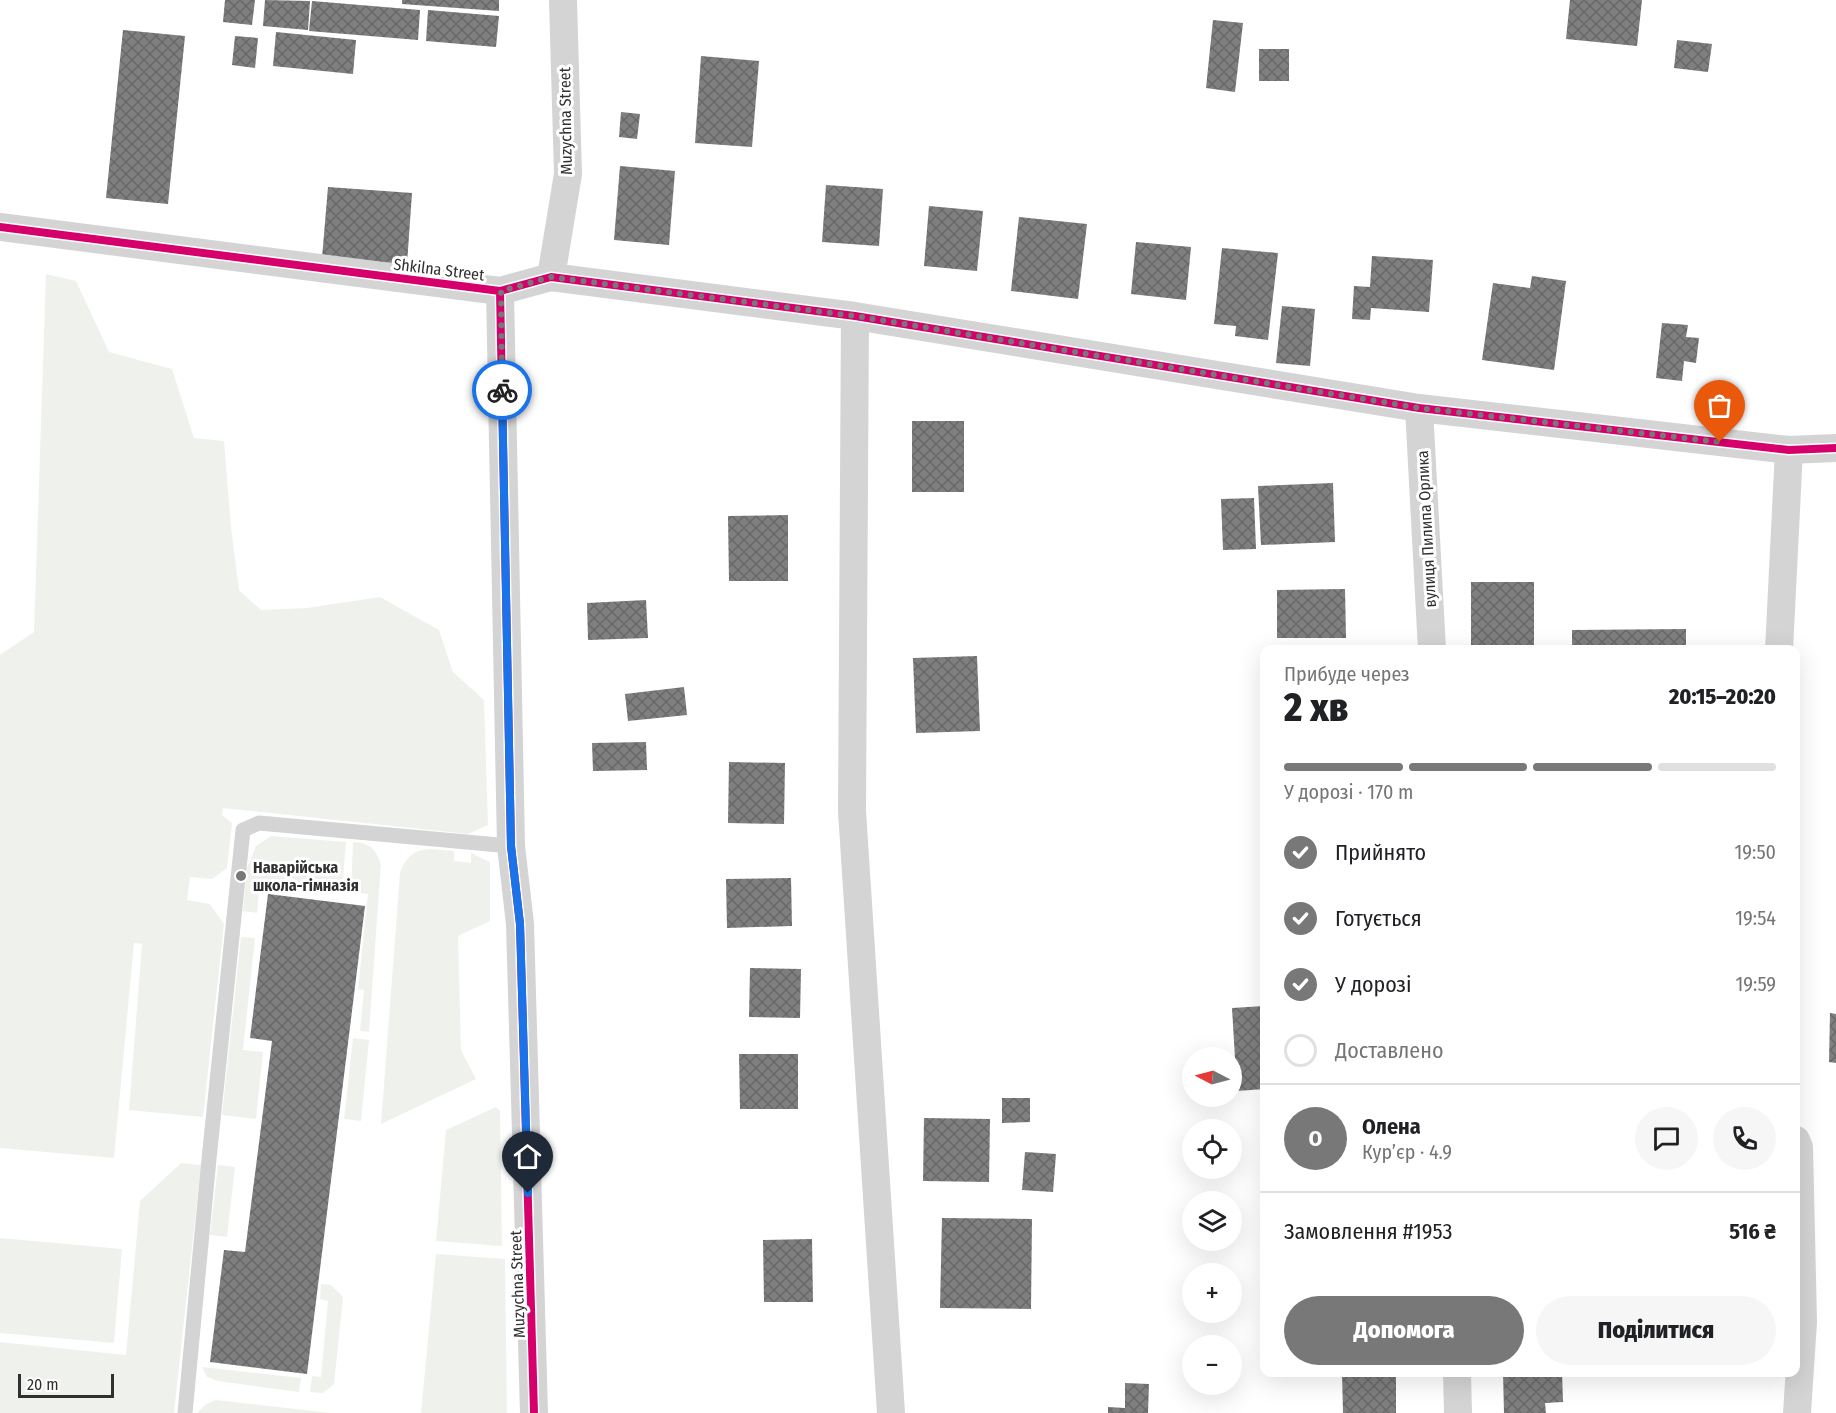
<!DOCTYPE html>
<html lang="uk">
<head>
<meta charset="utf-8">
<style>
	body { margin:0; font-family:"Fira Sans Condensed",sans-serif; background:#f6f6f6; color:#202124; height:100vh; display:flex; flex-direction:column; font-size:22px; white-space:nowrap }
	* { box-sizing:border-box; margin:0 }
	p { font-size:20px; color:#757577 }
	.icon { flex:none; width:33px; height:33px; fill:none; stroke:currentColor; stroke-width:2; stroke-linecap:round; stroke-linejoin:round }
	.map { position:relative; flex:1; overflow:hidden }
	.side { position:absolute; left:1260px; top:645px; width:540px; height:732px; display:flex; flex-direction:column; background:#fff; border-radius:12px; box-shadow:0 6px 24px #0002 }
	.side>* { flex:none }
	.needle { width:39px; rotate:276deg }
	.fabs { position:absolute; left:1182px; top:1047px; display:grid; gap:12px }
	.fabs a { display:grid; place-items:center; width:60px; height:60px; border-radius:50%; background:#fff; box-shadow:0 6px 24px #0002; font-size:30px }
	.scale { position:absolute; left:18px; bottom:15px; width:96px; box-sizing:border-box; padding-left:6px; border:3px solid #303030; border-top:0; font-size:16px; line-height:21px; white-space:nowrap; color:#303030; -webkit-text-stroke:4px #fff; paint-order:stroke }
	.pin { position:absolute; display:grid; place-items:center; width:51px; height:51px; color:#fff; margin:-62px -26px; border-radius:50% 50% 50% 0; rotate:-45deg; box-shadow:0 0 6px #0007 }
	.pin .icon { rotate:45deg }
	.courier { position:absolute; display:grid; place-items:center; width:60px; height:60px; margin:-30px; border:4px solid #1a73e8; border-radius:50%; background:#fff; color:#222; box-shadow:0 2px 8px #0007 }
	.head em { font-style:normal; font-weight:800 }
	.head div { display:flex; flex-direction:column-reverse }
	.head { display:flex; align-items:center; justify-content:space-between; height:102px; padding:0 24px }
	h1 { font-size:39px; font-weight:800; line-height:45px }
	.bar { display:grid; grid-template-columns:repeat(4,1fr); gap:9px 6px; align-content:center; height:72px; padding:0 24px }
	.bar i { height:8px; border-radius:4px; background:#e0e0e0 }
	.bar .active { background:#787878 }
	.bar p { grid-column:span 4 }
	.line { display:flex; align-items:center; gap:15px; padding:0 24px; border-top:2px solid #e0e0e0 }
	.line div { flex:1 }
	.round { display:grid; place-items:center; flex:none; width:63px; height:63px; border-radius:32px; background:#f6f6f6 }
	ol { padding:0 24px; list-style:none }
	li { display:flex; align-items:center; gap:18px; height:66px }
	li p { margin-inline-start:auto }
	li .icon { padding:6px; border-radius:50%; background:#787878; color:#fff; stroke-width:4 }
	li:last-child { color:#757577 }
	li i { width:33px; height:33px; border:3px solid #e0e0e0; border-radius:50% }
	.cta { display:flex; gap:12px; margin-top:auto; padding:12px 24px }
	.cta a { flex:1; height:69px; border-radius:36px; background:#787878; color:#fff; font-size:24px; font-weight:800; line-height:69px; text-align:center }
	.cta a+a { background:#f6f6f6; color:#202124 }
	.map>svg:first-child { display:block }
</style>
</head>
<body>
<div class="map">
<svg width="1836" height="1413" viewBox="0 0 1836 1413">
	<defs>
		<pattern id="building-cross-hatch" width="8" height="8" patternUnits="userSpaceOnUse" patternTransform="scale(1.5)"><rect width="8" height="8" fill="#7f7f7f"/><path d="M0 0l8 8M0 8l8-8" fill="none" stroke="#686868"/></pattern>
	</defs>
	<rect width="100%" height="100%" fill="#fff"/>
	<path fill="#eff2ec" d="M46 274 76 281 109 352 172 369 194 438 224 441 231 527 239 590 261 610 307 608 380 597 439 630 453 672 484 700 488 825 468 834 223 808 222 815 232 823 227 868 212 879 190 877 187 900 210 904 224 924 203 1117 129 1110 142 944 134 943 114 1158 0 1148V655L34 632Z
		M271 836 346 842 342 892 266 886 259 891 257 913 243 911 247 868 256 846Z
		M353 842C370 843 375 848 381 864L369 1032 360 1031 364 990 358 989 368 894 351 892Z
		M430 849 454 851V861L471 863V853L490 862V921L458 936 461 1050 476 1079 381 1124 400 873C406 858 413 850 430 849Z
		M241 937 255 938 243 1050 263 1052 256 1119 222 1115Z
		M353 1038 369 1040 361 1121 344 1119Z
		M496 1107 500 1111 502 1246 436 1241 446 1130Z
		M181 1163 201 1165 174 1413H0V1342L126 1355 140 1201Z
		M218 1165 235 1167 227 1237 210 1235Z
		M0 1238 122 1249 114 1343 0 1333Z
		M436 1254 505 1259 507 1413H421Z
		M321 1284 331 1285 343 1297 334 1384 323 1393 310 1392 312 1376 321 1377 328 1301 320 1299Z
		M202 1367 301 1378 299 1392 218 1381 207 1377Z
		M216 1400 331 1413H197L206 1404Z"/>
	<path fill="url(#building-cross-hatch)" d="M225 0H255L252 25 223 22Z
		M265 0 310 1 308 30 263 26Z
		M402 0H499V11L402 4Z
		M1570 0H1642L1637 46 1566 39Z
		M312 1 420 10 418 40 309 31Z
		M428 10 499 16 496 47 426 41Z
		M1213 20 1243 23 1235 92 1206 88Z
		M123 30 185 36 168 204 106 198Z
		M276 32 356 40 353 74 273 66Z
		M235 36 258 38 255 68 232 65Z
		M1677 40 1712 44 1708 72 1674 68Z
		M1259 49H1289V81H1259Z
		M701 56 759 61 752 147 695 143Z
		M621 112 640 114 637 139 619 137Z
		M620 166 675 171 669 245 614 240Z
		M826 185 883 189 879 246 822 242Z
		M328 187 412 193 407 264 322 258Z
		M929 206 983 211 977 271 924 266Z
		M1019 217 1087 224 1078 299 1011 291Z
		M1136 242 1191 247 1186 300 1131 294Z
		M1222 248 1278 253 1268 340 1235 336 1236 326 1214 324Z
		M1372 256 1433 260 1429 312 1371 308 1370 320 1352 319 1354 286 1370 287Z
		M1532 276 1566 281 1554 370 1482 360 1493 283 1530 288Z
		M1282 306 1315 309 1310 366 1276 363Z
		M1662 323 1688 325 1686 337 1699 338 1696 363 1684 361 1682 381 1656 378Z
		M912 421H964V492H912Z
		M1333 483 1335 542 1261 545 1258 486Z
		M1254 498 1256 549 1223 550 1221 499Z
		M788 515V581H729L728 516Z
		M1471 582H1534V650H1471Z
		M1345 589 1346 638H1277V590Z
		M646 600 648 638 588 640 587 603Z
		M1686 629V650H1572V630Z
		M977 656 980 731 916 733 913 658Z
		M684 687 687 715 628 721 625 694Z
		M646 742 647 770 593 771 592 743Z
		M729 762 785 763 784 824 728 823Z
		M791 878 792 926 727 928 726 879Z
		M268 894 365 906 307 1374 210 1362 224 1250 245 1252 272 1041 250 1038Z
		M750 968 801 969 800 1018 749 1017Z
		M1264 1006V1089L1237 1091 1232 1008Z
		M1830 1013 1836 1014V1063L1829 1062Z
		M739 1054H798V1109H740Z
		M1002 1098H1030V1122L1002 1123Z
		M924 1118 990 1119 989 1182 923 1181Z
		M1025 1152 1056 1154 1053 1192 1022 1190Z
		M942 1218 1032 1219 1031 1309 940 1308Z
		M812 1239 813 1302H764L763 1240Z
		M1342 1372H1396V1413H1343Z
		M1503 1372H1562L1563 1402 1545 1403 1546 1413H1504Z
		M1125 1383 1149 1384 1148 1413H1108V1407L1125 1408Z"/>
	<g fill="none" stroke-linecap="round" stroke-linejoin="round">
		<path stroke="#d4d4d4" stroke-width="15" d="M185 1413 209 1159 243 830 259 823 511 846"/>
		<path stroke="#d4d4d4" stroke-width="28" d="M0 227 500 291 551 277 855 316 1419 408 1789 450 1836 448
			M551 277 568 174 563 0
			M500 291 511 846 520 924 534 1413
			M855 316 852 811 891 1413
			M1419 408 1432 650
			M1779 650 1789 450
			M1796 1140 1799 1147 1803 1322 1797 1413
			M1457 1372 1458 1413"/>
		<g stroke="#fff" stroke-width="11">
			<path id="cycleway" d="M0 227 500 291 551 277 855 316 1419 408 1789 450 1836 448
				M500 291 511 846 520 924 534 1413"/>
		</g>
		<use href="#cycleway" stroke="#d6006c" stroke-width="8"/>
	</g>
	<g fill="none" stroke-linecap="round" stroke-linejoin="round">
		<path stroke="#787878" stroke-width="6" stroke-dasharray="0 10.8" d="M502 390 501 291 551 277 855 316 1419 408 1720 442"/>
		<path stroke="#1a73e8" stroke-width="8" d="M502 390 511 846 520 924 528 1193"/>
	</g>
	<circle fill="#787878" stroke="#fff" stroke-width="2" cx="241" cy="876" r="6"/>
	<g text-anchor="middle" stroke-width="6" stroke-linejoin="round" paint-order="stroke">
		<g font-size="16" fill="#303030" stroke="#fff">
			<text transform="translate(565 121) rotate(-91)" y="6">Muzychna Street</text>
			<text transform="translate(439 269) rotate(7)" y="6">Shkilna Street</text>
			<text transform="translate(1426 529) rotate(-93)" y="6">вулиця Пилипа Орлика</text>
			<text transform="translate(517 1284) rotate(-92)" y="6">Muzychna Street</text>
		</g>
		<g font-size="16" font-weight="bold" fill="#303030" stroke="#fff" text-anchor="start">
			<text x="253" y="873">Наварійська<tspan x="253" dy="18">школа-гімназія</tspan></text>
		</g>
	</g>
</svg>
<div class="fabs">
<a><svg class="needle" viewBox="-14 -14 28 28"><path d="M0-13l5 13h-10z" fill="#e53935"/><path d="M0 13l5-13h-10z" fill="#757577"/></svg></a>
<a><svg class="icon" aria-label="locate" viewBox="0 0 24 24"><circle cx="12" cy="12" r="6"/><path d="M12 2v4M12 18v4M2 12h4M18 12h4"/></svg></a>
<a><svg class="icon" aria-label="layers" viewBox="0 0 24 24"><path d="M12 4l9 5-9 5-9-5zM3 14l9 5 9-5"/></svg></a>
<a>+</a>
<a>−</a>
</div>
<div class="scale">20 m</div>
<div class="pin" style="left:1720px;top:442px;background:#ea580c"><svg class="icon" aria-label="bag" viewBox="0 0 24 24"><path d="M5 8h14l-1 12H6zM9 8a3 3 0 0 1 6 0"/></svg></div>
<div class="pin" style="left:528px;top:1193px;background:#1f2937"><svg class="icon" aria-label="home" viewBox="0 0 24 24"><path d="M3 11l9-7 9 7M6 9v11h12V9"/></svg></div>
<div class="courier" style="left:502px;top:390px"><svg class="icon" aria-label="bike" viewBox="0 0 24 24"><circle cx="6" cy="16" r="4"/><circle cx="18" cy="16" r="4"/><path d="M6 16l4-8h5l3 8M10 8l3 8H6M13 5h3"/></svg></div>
<section class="side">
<div class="head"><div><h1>2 хв</h1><p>Прибуде через</p></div><em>20:15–20:20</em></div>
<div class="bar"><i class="active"></i><i class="active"></i><i class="active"></i><i></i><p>У дорозі · 170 m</p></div>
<ol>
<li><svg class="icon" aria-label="check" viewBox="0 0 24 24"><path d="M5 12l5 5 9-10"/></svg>Прийнято<p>19:50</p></li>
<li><svg class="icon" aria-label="check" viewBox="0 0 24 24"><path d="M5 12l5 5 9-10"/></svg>Готується<p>19:54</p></li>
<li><svg class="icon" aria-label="check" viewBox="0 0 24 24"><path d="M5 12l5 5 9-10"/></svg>У дорозі<p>19:59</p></li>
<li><i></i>Доставлено</li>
</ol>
<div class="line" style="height:108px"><b class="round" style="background:#787878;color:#fff">О</b><div><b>Олена</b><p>Кур’єр · 4.9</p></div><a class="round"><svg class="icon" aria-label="chat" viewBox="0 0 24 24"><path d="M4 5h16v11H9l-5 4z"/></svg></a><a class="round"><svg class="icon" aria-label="phone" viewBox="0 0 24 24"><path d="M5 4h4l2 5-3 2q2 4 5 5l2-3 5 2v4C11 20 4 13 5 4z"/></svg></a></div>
<div class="line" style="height:78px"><div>Замовлення #1953</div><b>516 ₴</b></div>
<div class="cta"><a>Допомога</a><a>Поділитися</a></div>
</section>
</div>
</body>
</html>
